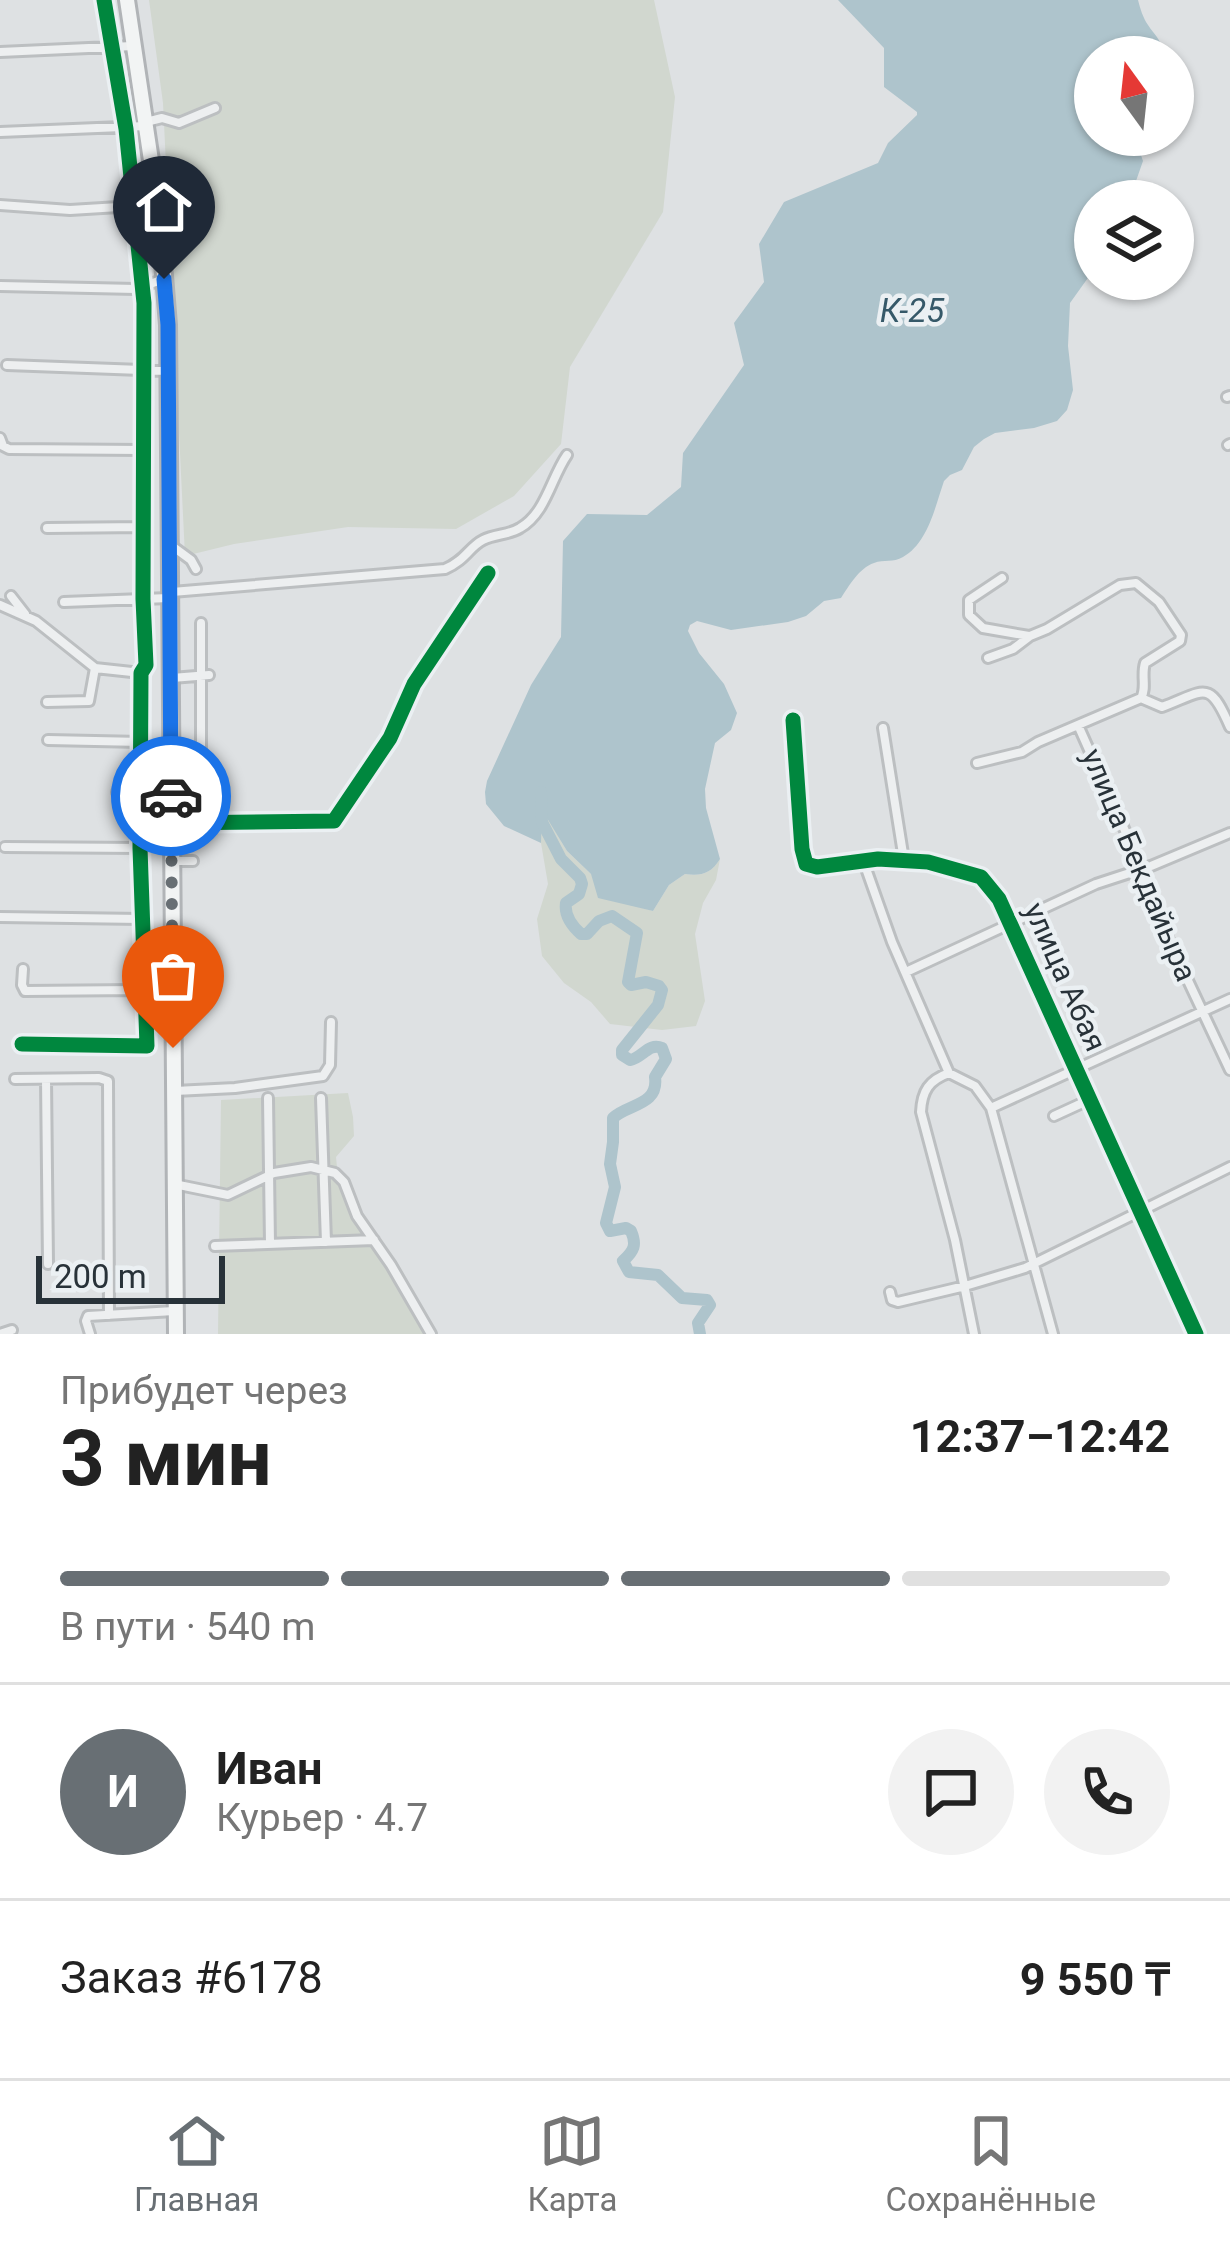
<!DOCTYPE html>
<html lang="ru">
<head>
<meta charset="utf-8">
<style>
	body { margin:0; font-family:Roboto,sans-serif; background:#f2f2f2; color:#222; height:100vh; display:flex; flex-direction:column; font-size:45px; white-space:nowrap }
	* { box-sizing:border-box; margin:0 }
	p { font-size:39px; color:#767676 }
	.icon { flex:none; width:66px; height:66px; fill:none; stroke:currentColor; stroke-width:2; stroke-linecap:round; stroke-linejoin:round }
	.map { position:relative; height:1334px; overflow:hidden }
	.side { display:flex; flex-direction:column; background:#fff; flex:1 }
	.side>* { flex:none }
	.needle { width:78px; rotate:345deg }
	.buttons { position:absolute; left:1074px; top:36px; display:grid; gap:24px }
	.buttons a { display:grid; place-items:center; width:120px; height:120px; border-radius:50%; background:#fff; box-shadow:0 3px 9px #0004; font-size:60px }
	.scale { position:absolute; left:36px; bottom:30px; width:189px; box-sizing:border-box; padding-left:12px; border:6px solid #283239; border-top:0; font-size:33px; line-height:42px; white-space:nowrap; color:#283239; -webkit-text-stroke:9px #ebf0f3; paint-order:stroke }
	.pin { position:absolute; display:grid; place-items:center; width:102px; height:102px; color:#fff; margin:-123px -51px; border-radius:50% 50% 50% 0; rotate:-45deg; box-shadow:0 0 12px #0007 }
	.pin .icon { rotate:45deg }
	.courier { position:absolute; display:grid; place-items:center; width:120px; height:120px; margin:-60px; border:9px solid #1a73e8; border-radius:50%; background:#fff; color:#222; box-shadow:0 3px 15px #0007 }
	.overview em { font-style:normal; font-weight:700 }
	.overview div { display:flex; flex-direction:column-reverse }
	.overview { display:flex; align-items:center; justify-content:space-between; height:204px; padding:0 60px }
	h1 { font-size:78px; font-weight:700; line-height:90px }
	.bar { display:grid; grid-template-columns:repeat(4,1fr); gap:18px 12px; align-content:center; height:144px; padding:0 60px }
	.bar i { height:15px; border-radius:9px; background:#e0e0e0 }
	.bar .selected { background:#686f74 }
	.bar p { grid-column:span 4 }
	.line { display:flex; align-items:center; gap:30px; padding:0 60px; border-top:3px solid #e0e0e0 }
	.line div { flex:1 }
	.round { display:grid; place-items:center; flex:none; width:126px; height:126px; border-radius:63px; background:#f2f2f2 }
	.menu { display:flex; justify-content:space-around; align-items:center; height:168px; border-top:3px solid #e0e0e0; background:#fff; font-size:33px; color:#767676 }
	.menu a { display:grid; justify-items:center; gap:6px }
	.menu .selected { color:#686f74 }
	.map>svg:first-child { display:block }
</style>
</head>
<body>
<div class="map">
<svg width="1230" height="1334" viewBox="0 0 1230 1334">
	<rect width="100%" height="100%" fill="#dee1e3"/>
	<path fill="#d1d7cf" d="M149 0H654L675 97 663 212 570 367 561 444 514 496 456 529 348 527 234 544 185 556 163 103Z
		M541 807 567 851 591 874 625 903 653 911 669 885 685 874C701 876 711 874 720 859L716 880 703 903 695 934 705 1001 696 1026 662 1030 610 1024 591 1002 564 983 542 956 537 919 548 884 541 843Z
		M348 1093 353 1117 354 1136 336 1157 338 1177 390 1273 427 1334H218L221 1100Z"/>
	<path fill="#aec4cc" d="M838 0H1138C1140 8 1143 18 1148 25 1157 39 1164 40 1159 57H1095V135H1134L1143 161 1129 201H1095V268L1070 303 1068 346 1073 390 1067 410 1057 421 1034 428 995 433 984 439 974 447 962 470 950 475 944 481C935 507 928 543 903 557 893 563 884 559 874 563 859 568 849 586 841 598L824 601 806 616 788 622 731 630 697 621 690 625 688 631 699 653 724 684 737 713 731 730 715 743 705 789 706 808 720 859C711 874 701 876 685 874L669 885 653 911 598 898 591 874 567 851 542 810 541 843 504 826 486 804 485 792 487 781 531 685 561 637 563 541 587 514 647 515 681 487 683 453 744 365 734 323 764 282 759 244 784 202 878 163 888 143 917 115V112L884 87V48Z"/>
	<g fill="none" stroke-linecap="round" stroke-linejoin="round">
		<path stroke="#aec4cc" stroke-width="12" d="M541 792 542 822 561 859 580 878 582 884 579 894 566 903C564 916 572 926 581 934H587L599 921 612 916 637 933 628 982 631 985 646 982 659 986 662 990 658 1005 622 1050V1055L630 1060C642 1058 649 1042 662 1048L666 1059 655 1077C659 1106 627 1104 613 1118V1142L610 1164 615 1187 606 1223 610 1231 626 1228 631 1231C637 1245 634 1251 623 1261L629 1272 658 1275 682 1298 707 1300 710 1305 698 1323 700 1334"/>
		<g stroke="#bcbfc1" stroke-width="14">
			<path id="minor" d="M0 52 133 46
				M146 122 162 118 179 123 215 108
				M0 132 146 126
				M0 205 70 210 135 206
				M0 286 136 289 164 279
				M7 365 168 371
				M1227 397 1230 396
				M0 438 3 446 9 449 143 450
				M1228 445 1230 444
				M47 528 143 527
				M172 546 191 560 196 569
				M1002 578 969 600V615L983 628 1029 636
				M172 592 445 569C466 560 469 547 483 540 495 534 509 535 520 528 546 513 551 478 567 455
				M11 596 25 614
				M64 602 169 598
				M0 605 36 621 95 668 141 673
				M988 658 1013 649 1030 636 1047 629 1120 585 1136 583 1159 602 1181 635 1180 641 1145 663C1141 675 1147 688 1141 698
				M172 678 209 675
				M1141 698 1162 707C1205 691 1209 678 1230 727
				M47 702 89 701 95 668
				M793 720 802 849 806 864 817 867 878 859 928 862 981 877 999 899 1196 1334
				M1078 725 1142 869 1152 904 1230 1070
				M883 728 904 860
				M48 740 142 742
				M173 748 201 749V623
				M977 763 1022 752 1038 742 1141 698
				M173 791 208 790
				M117 792H141
				M173 823 334 821 390 738 414 684 488 573
				M5 847 140 848
				M863 860 892 942 949 1073 975 1086 991 1108 1053 1334
				M173 861H193
				M0 917 142 919
				M23 969 22 985 25 991 136 990 144 993
				M906 972 1096 884 1151 866 1230 833
				M22 1044 147 1046 140 848 141 673 146 665 143 599 144 303 126 129 104 0
				M949 1073C929 1080 922 1091 921 1112L955 1240 974 1334
				M15 1079 99 1078 108 1081 109 1315
				M46 1079 48 1264
				M175 1091 235 1088 323 1076 330 1065 331 1022
				M268 1098 270 1244
				M321 1098 326 1242
				M991 1108 1230 999
				M1054 1116 1091 1099
				M174 1184 228 1195 274 1173 311 1167 335 1173 344 1182 357 1216 391 1265 431 1334
				M215 1246 374 1240
				M890 1292 892 1300 898 1302 965 1286 1025 1268 1230 1167
				M0 1334 12 1330
				M90 1334 86 1321 88 1316 174 1311"/>
		</g>
		<g stroke="#b1b4b7" stroke-width="20">
			<path id="highway" d="M127 0 159 214 168 325 176 1334"/>
		</g>
		<use href="#minor" stroke="#edeff0" stroke-width="8"/>
		<use href="#highway" stroke="#f2f4f4" stroke-width="14"/>
		<g stroke="#ebf0f3" stroke-width="22">
			<path id="cycleway" d="M793 720 802 849 806 864 817 867 878 859 928 862 981 877 999 899 1196 1334
				M171 823 334 821 390 738 414 684 488 573
				M22 1044 147 1046 140 848 141 673 146 665 143 599 144 303 126 129 104 0"/>
		</g>
		<use href="#cycleway" stroke="#00873e" stroke-width="15"/>
	</g>
	<g fill="none" stroke-linecap="round" stroke-linejoin="round">
		<path stroke="#686f74" stroke-width="12" stroke-dasharray="0 21.6" d="M171 796 173 1048"/>
		<path stroke="#1a73e8" stroke-width="15" d="M164 279 168 325 171 796"/>
	</g>
	<g text-anchor="middle" stroke-width="9" stroke-linejoin="round" paint-order="stroke">
		<g font-size="30" fill="#283239" stroke="#ebf0f3">
			<text transform="translate(1139 865) rotate(67)" y="10">улица Бекдайыра</text>
			<text transform="translate(1065 977) rotate(66)" y="10">улица Абая</text>
		</g>
		<g font-size="33" font-style="italic" fill="#365969" stroke="#ebf0f3">
			<text x="912" y="322">К-25</text>
		</g>
	</g>
</svg>
<div class="buttons">
<a><svg class="needle" viewBox="-14 -14 28 28"><path d="M0-13l5 13h-10z" fill="#e53935"/><path d="M0 13l5-13h-10z" fill="#767676"/></svg></a>
<a><svg class="icon" aria-label="layers" viewBox="0 0 24 24"><path d="M12 4l9 5-9 5-9-5zM3 14l9 5 9-5"/></svg></a>
</div>
<div class="scale">200 m</div>
<div class="pin" style="left:173px;top:1048px;background:#ea580c"><svg class="icon" aria-label="bag" viewBox="0 0 24 24"><path d="M5 8h14l-1 12H6zM9 8a3 3 0 0 1 6 0"/></svg></div>
<div class="pin" style="left:164px;top:279px;background:#1f2937"><svg class="icon" aria-label="home" viewBox="0 0 24 24"><path d="M3 11l9-7 9 7M6 9v11h12V9"/></svg></div>
<div class="courier" style="left:171px;top:796px"><svg class="icon" aria-label="car" viewBox="0 0 24 24"><path d="M5 17H2v-5l4-1 3-4h7l3 4 3 1v5h-3M9 17h6M6 11h13"/><circle cx="7" cy="17" r="2"/><circle cx="17" cy="17" r="2"/></svg></div>
</div>
<section class="side">
<div class="overview"><div><h1>3 мин</h1><p>Прибудет через</p></div><em>12:37–12:42</em></div>
<div class="bar"><i class="selected"></i><i class="selected"></i><i class="selected"></i><i></i><p>В пути · 540 m</p></div>
<div class="line" style="height:216px"><b class="round" style="background:#686f74;color:#fff">И</b><div><b>Иван</b><p>Курьер · 4.7</p></div><a class="round"><svg class="icon" aria-label="chat" viewBox="0 0 24 24"><path d="M4 5h16v11H9l-5 4z"/></svg></a><a class="round"><svg class="icon" aria-label="phone" viewBox="0 0 24 24"><path d="M5 4h4l2 5-3 2q2 4 5 5l2-3 5 2v4C11 20 4 13 5 4z"/></svg></a></div>
<div class="line" style="height:156px"><div>Заказ #6178</div><b>9 550 ₸</b></div>
</section>
<nav class="menu">
<a class="selected"><svg class="icon" aria-label="home" viewBox="0 0 24 24"><path d="M3 11l9-7 9 7M6 9v11h12V9"/></svg>Главная</a>
<a><svg class="icon" aria-label="map" viewBox="0 0 24 24"><path d="M3 6l6-2 6 2 6-2v14l-6 2-6-2-6 2zM9 4v14M15 6v14"/></svg>Карта</a>
<a><svg class="icon" aria-label="saved" viewBox="0 0 24 24"><path d="M7 4h10v16l-5-4-5 4z"/></svg>Сохранённые</a>
</nav>
</body>
</html>
